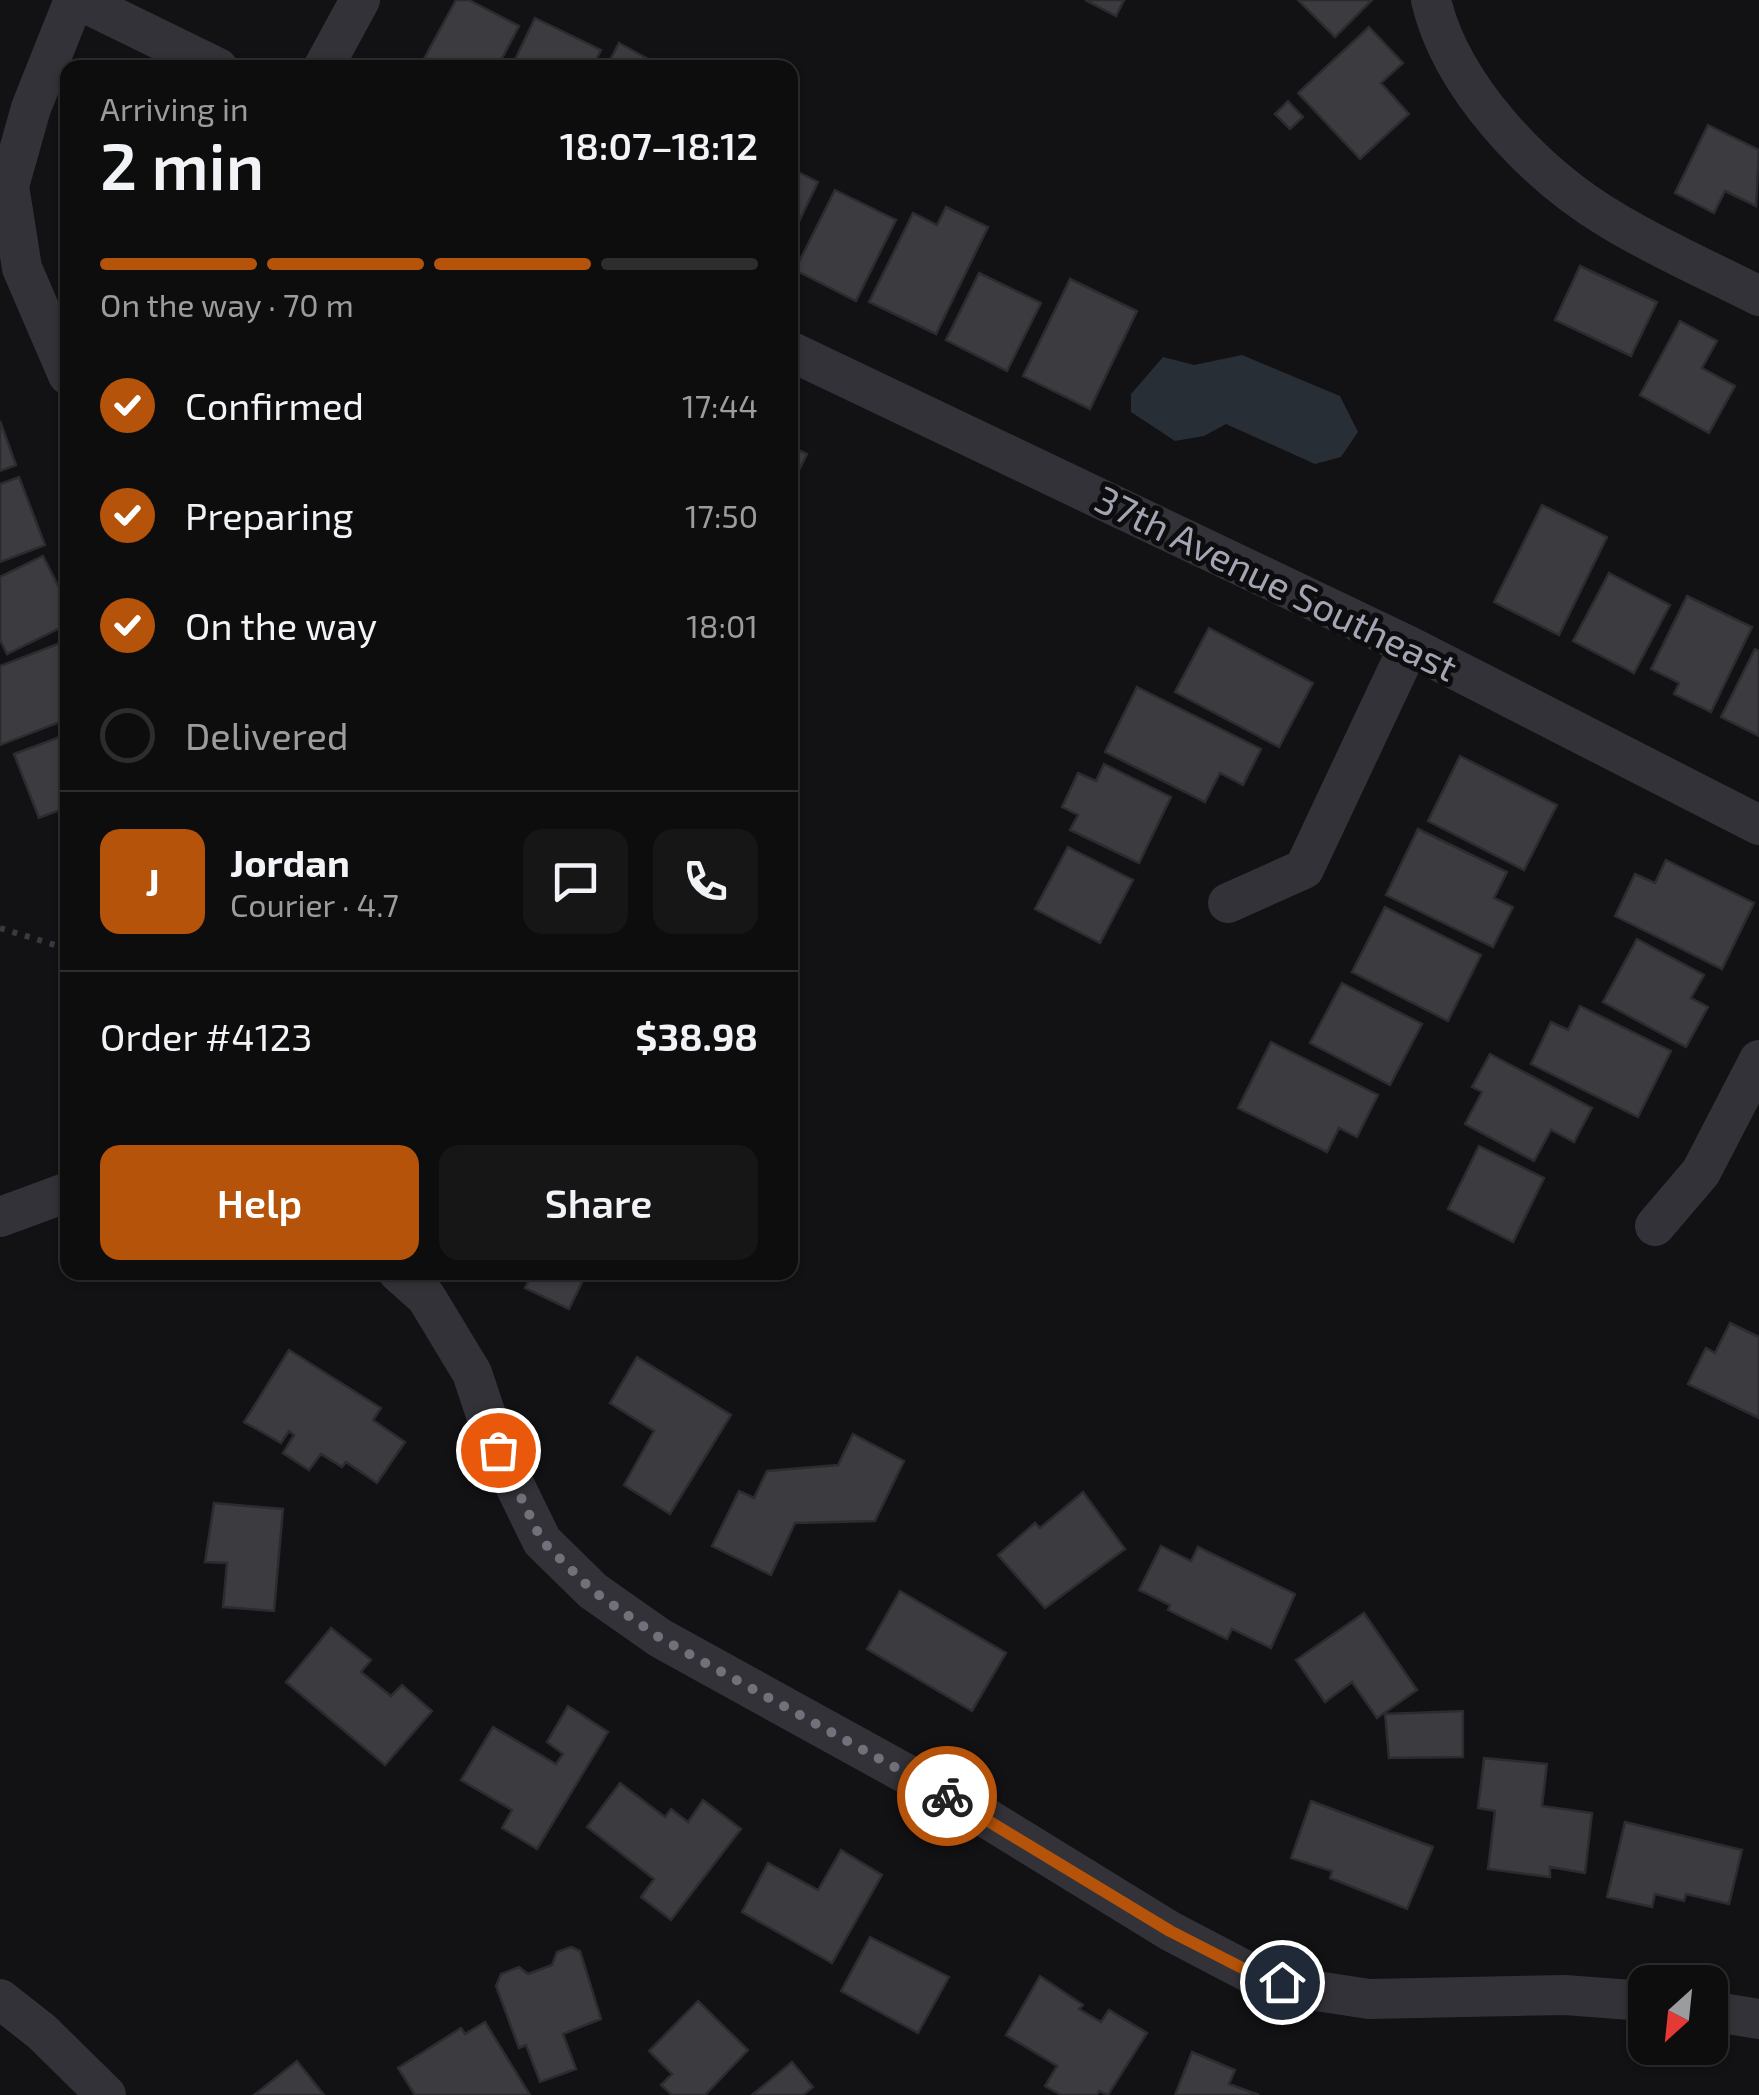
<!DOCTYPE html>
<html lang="en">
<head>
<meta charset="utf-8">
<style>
	body { margin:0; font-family:"Exo 2",sans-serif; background:#171617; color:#f1f3f6; height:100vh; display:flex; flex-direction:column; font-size:38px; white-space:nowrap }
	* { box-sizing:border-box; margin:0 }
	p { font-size:32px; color:#9b9c9e }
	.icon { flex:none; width:55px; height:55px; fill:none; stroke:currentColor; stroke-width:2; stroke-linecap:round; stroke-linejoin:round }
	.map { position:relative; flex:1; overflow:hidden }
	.side { position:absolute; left:60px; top:60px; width:738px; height:1220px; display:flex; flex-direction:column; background:#0e0d0e; border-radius:20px; box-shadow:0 2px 8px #0004,0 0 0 2px #2e2d2e }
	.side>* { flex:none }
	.needle { width:65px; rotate:207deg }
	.fabs { position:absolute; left:1628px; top:1965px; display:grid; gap:20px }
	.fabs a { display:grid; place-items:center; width:100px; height:100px; border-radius:20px; background:#0e0d0e; box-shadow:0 2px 8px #0004,0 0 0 2px #2e2d2e; font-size:50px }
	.pin { position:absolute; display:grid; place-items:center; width:85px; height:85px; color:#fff; margin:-42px; border:5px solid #fff; border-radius:50%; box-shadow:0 2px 10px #0007 }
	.courier { position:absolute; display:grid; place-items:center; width:100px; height:100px; margin:-50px; border:8px solid #b45309; border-radius:50%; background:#fff; color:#222; box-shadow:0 2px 12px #0007 }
	.headline em { font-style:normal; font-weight:600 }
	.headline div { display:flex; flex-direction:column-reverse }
	.headline { display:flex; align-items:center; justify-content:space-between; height:170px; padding:0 40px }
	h1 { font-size:65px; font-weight:600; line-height:75px }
	.bar { display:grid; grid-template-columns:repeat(4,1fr); gap:15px 10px; align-content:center; height:120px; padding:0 40px }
	.bar i { height:12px; border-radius:8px; background:#2e2d2e }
	.bar .on { background:#b45309 }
	.bar p { grid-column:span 4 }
	.line { display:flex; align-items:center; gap:25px; padding:0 40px; border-top:2px solid #2e2d2e }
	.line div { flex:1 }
	.round { display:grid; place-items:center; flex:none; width:105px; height:105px; border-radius:20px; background:#171617 }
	ol { padding:0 40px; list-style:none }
	li { display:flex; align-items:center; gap:30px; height:110px }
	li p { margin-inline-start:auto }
	li .icon { padding:10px; border-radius:50%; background:#b45309; color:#fff; stroke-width:4 }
	li:last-child { color:#9b9c9e }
	li i { width:55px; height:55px; border:5px solid #2e2d2e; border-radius:50% }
	.cta { display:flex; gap:20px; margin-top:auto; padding:20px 40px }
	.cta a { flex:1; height:115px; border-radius:20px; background:#b45309; color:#fff; font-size:40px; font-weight:600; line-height:115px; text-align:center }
	.cta a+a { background:#171617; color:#f1f3f6 }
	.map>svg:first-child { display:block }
</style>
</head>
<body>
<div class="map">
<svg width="1759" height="2095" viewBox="0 0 1759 2095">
	<rect width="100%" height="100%" fill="#121113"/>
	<path fill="#282e36" d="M1242 355 1340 396 1358 432 1341 457 1315 464 1226 424 1204 436 1175 441 1131 412V394L1163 357 1194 365Z"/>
	<path fill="#3c3b40" stroke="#2c2b2f" stroke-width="2.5" d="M456 0H469L519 26 497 68H419Z
		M1085 0H1124L1116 16Z
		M1298 0H1372L1335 37Z
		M535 18 601 50 592 68H511Z
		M1369 27 1403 63 1381 83 1409 114 1360 159 1298 93Z
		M619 43 659 65 658 68H606Z
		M1288 101 1303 117 1290 129 1275 114Z
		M1708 125 1759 150 1756 206 1725 191 1714 213 1675 193Z
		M790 168 818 182 790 240Z
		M835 190 896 220 856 301 795 270Z
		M946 207 988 227 936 334 869 302 913 213 937 225Z
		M1580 266 1657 302 1631 356 1555 320Z
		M979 273 1041 303 1007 371 946 340Z
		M1070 279 1137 311 1090 409 1023 376Z
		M1680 321 1717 341 1702 368 1735 386 1709 433 1640 395Z
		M0 421 16 465 0 471Z
		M790 446 807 454 790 488Z
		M19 477 45 545 0 562V484Z
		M1542 505 1607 537 1559 635 1494 602Z
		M43 556 68 605V624L7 654 0 640V577Z
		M1609 573 1670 605 1634 673 1573 641Z
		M1687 596 1752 627 1711 712 1674 694 1679 683 1651 669Z
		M1209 628 1313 683 1279 747 1175 692Z
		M68 640V719L0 745V666Z
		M1755 649 1759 651V736L1721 717Z
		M1137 687 1261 749 1243 785 1220 773 1205 802 1105 752Z
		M68 734V807L39 818 14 754Z
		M1460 756 1557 805 1524 870 1428 821Z
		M1104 764 1171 797 1139 863 1070 830 1078 815 1062 807 1078 773 1096 781Z
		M1418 829 1507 872 1494 898 1513 907 1493 947 1386 895Z
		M1068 847 1133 880 1100 943 1035 909Z
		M1666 860 1754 903 1722 969 1615 916 1635 874 1655 883Z
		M1385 907 1481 955 1448 1021 1352 972Z
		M1637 939 1704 975 1691 998 1708 1007 1686 1047 1603 1002Z
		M1342 983 1422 1024 1390 1085 1310 1043Z
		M1580 1006 1671 1051 1638 1117 1531 1064 1551 1022 1568 1030Z
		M1271 1042 1378 1095 1357 1137 1339 1128 1327 1152 1238 1108Z
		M1490 1054 1592 1108 1574 1142 1551 1130 1534 1161 1465 1124 1482 1092 1472 1087Z
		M1479 1146 1544 1178 1513 1242 1448 1209Z
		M533 1272H587L569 1309 525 1288Z
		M1730 1323 1759 1337V1418L1688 1384 1706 1348 1715 1353Z
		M289 1350 381 1408 373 1420 405 1442 377 1483 346 1462 342 1467 321 1454 309 1470 283 1453 294 1435 289 1431 281 1443 244 1422Z
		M637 1357 731 1415 670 1514 624 1485 654 1431 610 1403Z
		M853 1434 904 1461 875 1521 795 1523 771 1575 712 1546 739 1491 754 1498 767 1471 838 1465Z
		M1083 1492 1125 1549 1045 1608 998 1555 1035 1523 1040 1528Z
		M214 1503 283 1509 274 1611 223 1607 227 1563 205 1562Z
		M1161 1546 1191 1561 1198 1547 1295 1594 1271 1648 1232 1629 1227 1639 1168 1610 1170 1605 1139 1590Z
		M900 1591 1006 1653 972 1711 867 1649Z
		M1364 1613 1417 1690 1377 1718 1352 1682 1325 1702 1296 1660Z
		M331 1628 371 1660 361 1672 391 1696 402 1685 432 1711 385 1765 286 1682Z
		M568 1706 608 1732 537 1849 502 1828 512 1810 461 1780 493 1727 556 1764 563 1754 547 1742Z
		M1463 1711V1757L1389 1758 1385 1714Z
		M1484 1758 1547 1764 1542 1806 1592 1813 1585 1873 1550 1867V1877L1488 1869 1495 1811 1478 1808Z
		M620 1783 665 1817 671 1809 688 1822 703 1800 741 1829 671 1920 641 1897 654 1879 587 1827Z
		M1311 1801 1433 1847 1407 1909 1330 1878 1332 1871 1291 1858Z
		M1625 1822 1742 1850 1729 1904 1686 1894 1684 1901 1655 1894 1652 1907 1607 1897Z
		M841 1850 882 1875 832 1963 742 1912 768 1863 818 1890Z
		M870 1937 949 1977 918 2033 841 1991Z
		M571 1947 580 1951 601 2019 563 2034 576 2069 540 2082 526 2045 519 2048 496 1986 501 1974 519 1967 528 1974 552 1965 557 1952Z
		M1040 1976 1083 2005 1079 2009 1101 2022 1109 2010 1147 2033 1108 2095 1099 2091 1097 2095H1061L1045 2086 1057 2066 1006 2035Z
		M698 2001 748 2050 705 2095H672L661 2085 672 2074 649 2051Z
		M485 2022 530 2095H415L398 2068 461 2028 465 2034Z
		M1192 2052 1235 2070 1229 2084 1259 2095H1175Z
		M297 2061 324 2095H254Z
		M792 2062 813 2087 803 2095H752Z"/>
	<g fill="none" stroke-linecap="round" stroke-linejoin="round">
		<path stroke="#39393f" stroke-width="6" stroke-dasharray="5 8" stroke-linecap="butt" d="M0 928 68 949"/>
		<path stroke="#323238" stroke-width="40" d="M79 0 218 68
			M1431 0C1451 87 1535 174 1610 219 1657 248 1710 271 1759 296
			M323 68 360 0
			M790 351 1409 646 1759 825
			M68 375 22 268 9 186 31 108 74 0
			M1228 903 1304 869 1409 646
			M0 1217 68 1192
			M1655 1226 1701 1172 1759 1060
			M398 1272 426 1297 472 1373 498 1451 542 1541 593 1591 660 1638 988 1819 1170 1931 1254 1975 1310 1990 1369 1999 1565 1995 1645 2001
			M0 1999 42 2032 106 2095
			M1710 2011 1759 2019"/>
	</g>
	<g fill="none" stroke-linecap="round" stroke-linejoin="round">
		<path stroke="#70717b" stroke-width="10" stroke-dasharray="0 18" d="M498 1450 542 1541 593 1591 660 1638 947 1796"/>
		<path stroke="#b45309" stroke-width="12" d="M947 1796 1170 1931 1254 1974 1282 1982"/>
	</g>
	<g text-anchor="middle" stroke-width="10" stroke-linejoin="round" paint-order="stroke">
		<g font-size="38" fill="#a3a5b3" stroke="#0d0c0e">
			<text transform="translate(1276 584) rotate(26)" y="13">37th Avenue Southeast</text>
		</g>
	</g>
</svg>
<div class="fabs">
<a><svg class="needle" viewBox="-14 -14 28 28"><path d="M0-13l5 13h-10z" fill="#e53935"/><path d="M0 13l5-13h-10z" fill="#9b9c9e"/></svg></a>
</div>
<div class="pin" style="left:498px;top:1450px;background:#ea580c"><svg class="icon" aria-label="bag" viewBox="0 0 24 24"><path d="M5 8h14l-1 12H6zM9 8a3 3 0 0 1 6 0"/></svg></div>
<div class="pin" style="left:1282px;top:1982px;background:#1f2937"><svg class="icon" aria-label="home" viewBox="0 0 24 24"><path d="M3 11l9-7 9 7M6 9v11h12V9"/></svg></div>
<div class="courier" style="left:947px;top:1796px"><svg class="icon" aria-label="bike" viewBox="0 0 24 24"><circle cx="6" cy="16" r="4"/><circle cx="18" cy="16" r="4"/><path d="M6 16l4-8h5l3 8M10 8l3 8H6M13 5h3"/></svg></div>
<section class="side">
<div class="headline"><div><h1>2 min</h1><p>Arriving in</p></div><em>18:07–18:12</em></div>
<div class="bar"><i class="on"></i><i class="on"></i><i class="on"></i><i></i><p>On the way · 70 m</p></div>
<ol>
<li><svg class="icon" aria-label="check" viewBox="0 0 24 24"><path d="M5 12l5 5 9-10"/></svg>Confirmed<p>17:44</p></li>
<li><svg class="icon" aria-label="check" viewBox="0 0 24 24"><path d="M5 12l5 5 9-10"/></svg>Preparing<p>17:50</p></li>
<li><svg class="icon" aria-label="check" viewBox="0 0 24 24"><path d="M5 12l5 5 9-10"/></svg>On the way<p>18:01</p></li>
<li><i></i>Delivered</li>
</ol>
<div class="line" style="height:180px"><b class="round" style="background:#b45309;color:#fff">J</b><div><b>Jordan</b><p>Courier · 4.7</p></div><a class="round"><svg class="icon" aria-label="chat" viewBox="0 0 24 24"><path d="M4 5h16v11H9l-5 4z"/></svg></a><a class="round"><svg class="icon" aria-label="phone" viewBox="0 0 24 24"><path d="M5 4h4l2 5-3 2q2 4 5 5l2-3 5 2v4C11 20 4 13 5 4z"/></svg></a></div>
<div class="line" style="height:130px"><div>Order #4123</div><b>$38.98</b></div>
<div class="cta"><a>Help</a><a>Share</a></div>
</section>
</div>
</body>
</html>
